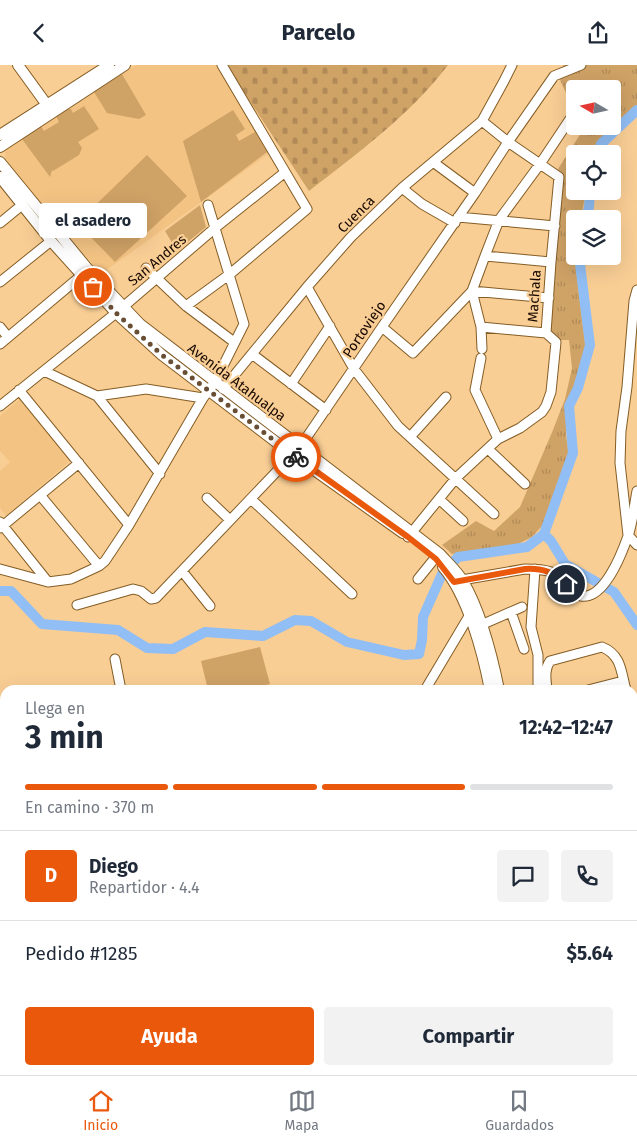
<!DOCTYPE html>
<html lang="es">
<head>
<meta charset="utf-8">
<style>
	body { margin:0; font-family:"Fira Sans",sans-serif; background:#f2f2f3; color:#1f2937; height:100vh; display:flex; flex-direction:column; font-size:19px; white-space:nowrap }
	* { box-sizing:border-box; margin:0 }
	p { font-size:16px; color:#747a83 }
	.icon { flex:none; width:28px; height:28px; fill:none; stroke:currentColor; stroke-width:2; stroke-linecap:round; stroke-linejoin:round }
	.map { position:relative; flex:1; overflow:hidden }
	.details { position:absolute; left:0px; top:620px; width:638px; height:390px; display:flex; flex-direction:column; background:#fff; border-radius:15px 15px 0 0; box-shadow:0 5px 20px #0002 }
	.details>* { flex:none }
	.needle { width:32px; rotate:279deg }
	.controls { position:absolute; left:566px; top:15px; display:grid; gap:10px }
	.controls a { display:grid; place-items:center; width:55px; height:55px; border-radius:5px; background:#fff; box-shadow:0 5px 20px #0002; font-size:25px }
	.pin { position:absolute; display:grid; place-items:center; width:42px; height:42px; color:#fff; margin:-21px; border:2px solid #fff; border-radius:50%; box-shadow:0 1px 5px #0007 }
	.courier { position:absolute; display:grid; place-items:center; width:50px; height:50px; margin:-25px; border:4px solid #ea580c; border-radius:50%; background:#fff; color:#222; box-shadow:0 1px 6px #0007 }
	.bubble { position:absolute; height:35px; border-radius:5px; background:#fff; box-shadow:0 5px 20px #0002; font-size:16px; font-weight:700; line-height:35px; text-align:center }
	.summary em { font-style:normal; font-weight:700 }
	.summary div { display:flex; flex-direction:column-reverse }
	.summary { display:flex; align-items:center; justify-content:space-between; height:85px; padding:0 25px }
	h1 { font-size:32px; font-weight:700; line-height:38px }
	.bar { display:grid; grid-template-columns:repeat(4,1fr); gap:8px 5px; align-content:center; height:60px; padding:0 25px }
	.bar i { height:6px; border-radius:4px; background:#e0e1e3 }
	.bar .current { background:#ea580c }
	.bar p { grid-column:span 4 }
	.line { display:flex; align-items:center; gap:12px; padding:0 25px; border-top:1px solid #e0e1e3 }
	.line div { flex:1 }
	.round { display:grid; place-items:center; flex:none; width:52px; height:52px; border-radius:5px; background:#f2f2f3 }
	.action { display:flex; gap:10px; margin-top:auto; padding:10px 25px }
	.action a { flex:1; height:58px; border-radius:5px; background:#ea580c; color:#fff; font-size:20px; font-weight:700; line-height:58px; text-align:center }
	.action a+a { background:#f2f2f3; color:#1f2937 }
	header { display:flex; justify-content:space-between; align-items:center; height:65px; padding:0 25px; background:#fff; font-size:22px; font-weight:700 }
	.dock { display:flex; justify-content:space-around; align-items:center; height:70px; border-top:1px solid #e0e1e3; background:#fff; font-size:14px; color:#747a83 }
	.dock a { display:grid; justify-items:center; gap:2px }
	.dock .current { color:#ea580c }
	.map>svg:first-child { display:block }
</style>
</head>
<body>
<header><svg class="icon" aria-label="back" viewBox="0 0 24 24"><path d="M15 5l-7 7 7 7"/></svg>Parcelo<svg class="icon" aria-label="share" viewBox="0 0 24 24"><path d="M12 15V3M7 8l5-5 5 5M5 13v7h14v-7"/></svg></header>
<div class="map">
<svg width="637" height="1010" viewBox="0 0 637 1010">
	<defs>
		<pattern id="cemetery-stones" width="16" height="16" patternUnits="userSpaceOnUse" patternTransform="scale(1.25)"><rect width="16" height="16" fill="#cfa266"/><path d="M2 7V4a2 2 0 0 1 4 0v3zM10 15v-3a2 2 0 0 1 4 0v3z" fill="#b18a57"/></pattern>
		<pattern id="park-tufts" width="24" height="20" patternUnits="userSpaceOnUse" patternTransform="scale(1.25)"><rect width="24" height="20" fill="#cfa266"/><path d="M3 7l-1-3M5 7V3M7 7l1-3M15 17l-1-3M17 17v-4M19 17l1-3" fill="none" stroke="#b18a57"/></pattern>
	</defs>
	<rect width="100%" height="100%" fill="#f9ce95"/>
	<path fill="#f3c384" d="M136 0H218L271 87 101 209 6 98 5 86 8 82Z
		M21 333 71 395 6 451 0 443V406L10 397 0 386V351Z"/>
	<path fill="#cfa266" d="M122 9 146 50 139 54 107 48 94 27Z
		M84 41 99 64 78 77 82 83 79 90 53 106 52 105 50 112 22 74 41 61 44 66 59 57 56 51 67 44H71L73 48Z
		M233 45 245 64 236 70 239 76 255 67 267 87 201 137 183 76Z
		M147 90 187 131 115 197 77 158Z
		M200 140 206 162 177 186 165 166Z
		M260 582 270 619 247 625H208L201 596Z"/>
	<path fill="url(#cemetery-stones)" d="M226 0H448C410 50 358 88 309 126Z"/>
	<path fill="url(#park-tufts)" d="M563 0H637V45C619 55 600 69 593 89H575V126H586L581 154H575V196L586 286 566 354V370L569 391 556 427 542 461 532 472 512 482 482 487 452 489 442 480 476 456 494 466 520 442 553 365 565 334 572 303 569 275H559L549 266 564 112 558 104 581 68 580 61H612V24H575V48L556 6 563 4Z"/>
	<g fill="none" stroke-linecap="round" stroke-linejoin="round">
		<path stroke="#91bef4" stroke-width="10" d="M597 89 601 79 637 45
			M586 154 589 142 590 126
			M544 469 551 476 565 499 614 527 637 560
			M0 526H11L42 559 118 565 147 583 173 584 205 567 263 571 295 555 311 556 347 577 404 590 419 589 422 575 423 552 442 509 458 492 527 482 544 469 573 388 569 341 578 323 590 280 579 191
			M632 825 634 811 637 809
			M632 831 637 852
			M632 906 637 901
			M599 1005 600 1010"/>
		<g stroke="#845d25" stroke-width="11">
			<path id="minor" d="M433 97 475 128
				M402 123 422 139 455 158
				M458 152 555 161
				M0 158 22 140
				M485 191 551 197
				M146 203 186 241 234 277
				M0 217 51 176
				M307 222 354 304 398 361 494 449
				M637 225 634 236 627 322 621 366 620 398 628 470 637 480
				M472 226 549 233
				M186 241 230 209 307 144 222 0
				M0 262 8 272
				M382 262 413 288 472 226
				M481 262 546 268
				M0 279 82 210
				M482 284 481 262 472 226 485 191 499 155 540 99 570 54
				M252 289 326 345
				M481 293 475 325 498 374
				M44 306 97 331 160 409
				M291 319 330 261
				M223 324 307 222 351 172 402 123 482 56 504 16 512 0
				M19 325 129 460
				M97 331 146 324 203 333
				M0 341 116 248 215 163 284 108
				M410 372 446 332
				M488 384 525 419
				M40 430 99 501
				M207 433 230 455
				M251 434 352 529
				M439 434 463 456
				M0 457 48 517
				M0 463 79 398
				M408 472 456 413 498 374 520 363 542 347 546 341 551 327 556 277 546 268 551 197 559 112 508 77 482 56
				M0 504 48 517 71 514 99 501 105 496 129 460 203 333 215 317 244 259 208 140
				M535 504 531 562 538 590V625
				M182 506 210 541
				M418 514 435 493
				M456 516 525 504C533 504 543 504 551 507 562 512 570 528 581 531 604 535 622 488 628 471 633 457 634 441 637 426
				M77 540 133 524 141 526 151 534 156 533 300 382 382 262 475 128 508 77 554 11 581 0
				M511 547 524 584
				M481 560 522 542
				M115 594 121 625
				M425 625 472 546
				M547 625C546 614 544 605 550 596L602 582C622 590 621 608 626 625
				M588 625 623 616
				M0 649 5 676
				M632 650 637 677
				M632 733 637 732
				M0 798 5 796
				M0 987 4 1010
				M84 1010 109 1005"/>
		</g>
		<g stroke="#845d25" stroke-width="12">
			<path id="major" d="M18 0 47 40
				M0 70 109 0
				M0 82 125 0
				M0 97 87 203 140 259 440 489C448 498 457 506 463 516 481 547 492 590 499 625
				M0 112 51 176 116 248 162 290 293 390 403 468
				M443 502C468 531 483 588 490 625
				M527 1005 528 1010
				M536 1005 537 1010"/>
		</g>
		<use href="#minor" stroke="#fff" stroke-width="9"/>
		<use href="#major" stroke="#fff" stroke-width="10"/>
	</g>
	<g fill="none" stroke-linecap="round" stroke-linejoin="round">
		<path stroke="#674e34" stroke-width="5" stroke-dasharray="0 9" d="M93 222 116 248 162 290 296 392"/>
		<path stroke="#ea580c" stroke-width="6" d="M296 392 408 472 436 494 454 517 525 504C544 503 552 507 566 519"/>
	</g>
	<g text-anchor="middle" stroke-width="4.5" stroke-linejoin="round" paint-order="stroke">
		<g font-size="14" fill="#180900" stroke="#f9ce95">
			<text transform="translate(356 149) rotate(-45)" y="5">Cuenca</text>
			<text transform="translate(157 195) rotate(-40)" y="5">San Andres</text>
			<text transform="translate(534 231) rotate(-86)" y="5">Machala</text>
			<text transform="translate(364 264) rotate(-56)" y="5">Portoviejo</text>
			<text transform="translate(237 317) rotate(37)" y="5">Avenida Atahualpa</text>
		</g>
	</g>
</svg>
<div class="controls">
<a><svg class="needle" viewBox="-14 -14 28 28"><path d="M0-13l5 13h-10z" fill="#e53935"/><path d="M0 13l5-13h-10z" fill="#747a83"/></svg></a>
<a><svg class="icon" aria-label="locate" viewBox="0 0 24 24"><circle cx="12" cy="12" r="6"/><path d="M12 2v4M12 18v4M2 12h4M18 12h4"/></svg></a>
<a><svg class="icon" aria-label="layers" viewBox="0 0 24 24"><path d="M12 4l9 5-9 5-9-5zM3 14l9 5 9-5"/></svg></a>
</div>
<div class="pin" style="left:93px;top:222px;background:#ea580c"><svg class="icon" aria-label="bag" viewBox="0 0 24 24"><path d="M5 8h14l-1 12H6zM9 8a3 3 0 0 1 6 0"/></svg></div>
<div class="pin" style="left:566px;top:519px;background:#1f2937"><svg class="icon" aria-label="home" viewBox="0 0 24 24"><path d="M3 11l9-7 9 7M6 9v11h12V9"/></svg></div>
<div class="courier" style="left:296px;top:392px"><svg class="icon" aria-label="bike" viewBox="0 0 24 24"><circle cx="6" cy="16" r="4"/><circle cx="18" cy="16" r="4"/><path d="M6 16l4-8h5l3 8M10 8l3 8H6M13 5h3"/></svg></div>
<div class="bubble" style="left:39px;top:138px;width:108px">el asadero</div>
<section class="details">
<div class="summary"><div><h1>3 min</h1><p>Llega en</p></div><em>12:42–12:47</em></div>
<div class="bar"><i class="current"></i><i class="current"></i><i class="current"></i><i></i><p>En camino · 370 m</p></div>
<div class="line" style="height:90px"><b class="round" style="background:#ea580c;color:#fff">D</b><div><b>Diego</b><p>Repartidor · 4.4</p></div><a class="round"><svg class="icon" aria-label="chat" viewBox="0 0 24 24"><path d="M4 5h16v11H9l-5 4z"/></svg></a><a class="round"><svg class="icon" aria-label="phone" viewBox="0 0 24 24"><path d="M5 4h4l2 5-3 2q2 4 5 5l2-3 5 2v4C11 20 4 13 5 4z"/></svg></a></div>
<div class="line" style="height:65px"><div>Pedido #1285</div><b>$5.64</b></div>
<div class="action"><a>Ayuda</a><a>Compartir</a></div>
</section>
</div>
<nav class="dock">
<a class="current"><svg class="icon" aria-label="home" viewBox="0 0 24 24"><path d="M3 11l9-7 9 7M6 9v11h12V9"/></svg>Inicio</a>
<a><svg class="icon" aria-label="map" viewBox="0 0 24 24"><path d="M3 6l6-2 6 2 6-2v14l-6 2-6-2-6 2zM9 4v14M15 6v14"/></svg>Mapa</a>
<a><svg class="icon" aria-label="saved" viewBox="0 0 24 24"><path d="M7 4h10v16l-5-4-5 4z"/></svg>Guardados</a>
</nav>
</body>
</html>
